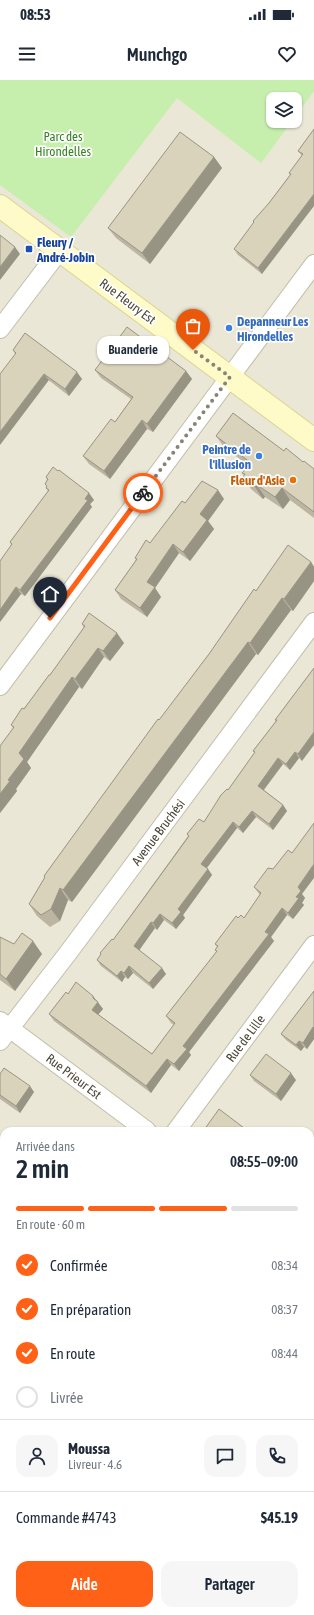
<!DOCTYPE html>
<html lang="fr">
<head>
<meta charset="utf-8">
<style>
	body { margin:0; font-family:"Asap Condensed",sans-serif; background:#f6f6f7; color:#1f2937; height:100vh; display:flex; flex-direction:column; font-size:15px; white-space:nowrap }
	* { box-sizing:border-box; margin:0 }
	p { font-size:13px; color:#747a83 }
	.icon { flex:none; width:22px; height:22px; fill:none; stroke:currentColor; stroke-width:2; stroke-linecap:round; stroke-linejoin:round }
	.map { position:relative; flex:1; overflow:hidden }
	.drawer { position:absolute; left:0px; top:1047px; width:314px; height:488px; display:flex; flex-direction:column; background:#fff; border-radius:12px 12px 0 0; box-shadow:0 1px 3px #0004 }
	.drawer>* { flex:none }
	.tools { position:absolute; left:266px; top:12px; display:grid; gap:8px }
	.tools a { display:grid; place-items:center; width:36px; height:36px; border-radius:8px; background:#fff; box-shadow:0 1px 3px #0004; font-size:20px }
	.pin { position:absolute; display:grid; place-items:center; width:34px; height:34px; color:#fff; margin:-41px -17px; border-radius:50% 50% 50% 0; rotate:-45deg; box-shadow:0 0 4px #0007 }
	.pin .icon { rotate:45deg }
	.courier { position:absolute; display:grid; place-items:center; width:40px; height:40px; margin:-20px; border:3px solid #ff6116; border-radius:50%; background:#fff; color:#222; box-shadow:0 1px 5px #0007 }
	.bubble { position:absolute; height:28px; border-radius:12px; background:#fff; box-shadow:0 1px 3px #0004; font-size:13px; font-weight:600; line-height:28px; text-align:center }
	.overview em { font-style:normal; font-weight:600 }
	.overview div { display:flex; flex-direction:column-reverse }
	.overview { display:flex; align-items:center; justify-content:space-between; height:68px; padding:0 16px }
	h1 { font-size:26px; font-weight:600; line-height:30px }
	.bar { display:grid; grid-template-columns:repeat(4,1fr); gap:6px 4px; align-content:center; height:48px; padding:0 16px }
	.bar i { height:5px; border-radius:3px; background:#e0e1e3 }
	.bar .current { background:#ff6116 }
	.bar p { grid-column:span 4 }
	.line { display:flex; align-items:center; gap:10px; padding:0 16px; border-top:1px solid #e0e1e3 }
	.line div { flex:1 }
	.round { display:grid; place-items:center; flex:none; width:42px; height:42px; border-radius:12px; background:#f6f6f7 }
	ol { padding:0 16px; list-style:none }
	li { display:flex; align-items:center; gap:12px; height:44px }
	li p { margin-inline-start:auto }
	li .icon { padding:4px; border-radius:50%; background:#ff6116; color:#fff; stroke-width:4 }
	li:last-child { color:#747a83 }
	li i { width:22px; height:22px; border:2px solid #e0e1e3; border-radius:50% }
	.primary-button { display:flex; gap:8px; margin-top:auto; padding:8px 16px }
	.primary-button a { flex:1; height:46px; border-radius:12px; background:#ff6116; color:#fff; font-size:16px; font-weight:600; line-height:46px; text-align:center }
	.primary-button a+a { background:#f6f6f7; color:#1f2937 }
	.status { display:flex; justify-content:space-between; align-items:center; height:28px; padding:0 20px; background:#fff; direction:ltr }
	.status svg { height:11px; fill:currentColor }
	header { display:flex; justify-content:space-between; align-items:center; height:52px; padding:0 16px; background:#fff; font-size:18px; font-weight:600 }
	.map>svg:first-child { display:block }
</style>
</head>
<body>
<div class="status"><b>08:53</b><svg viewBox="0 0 49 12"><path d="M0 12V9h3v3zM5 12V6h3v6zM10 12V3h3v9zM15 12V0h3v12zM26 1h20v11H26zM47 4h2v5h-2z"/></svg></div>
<header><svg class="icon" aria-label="menu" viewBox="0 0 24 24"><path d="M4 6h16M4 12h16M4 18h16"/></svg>Munchgo<svg class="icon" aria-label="heart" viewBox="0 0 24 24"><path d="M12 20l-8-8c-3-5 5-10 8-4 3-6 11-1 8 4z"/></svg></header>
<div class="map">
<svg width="314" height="1535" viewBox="0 0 314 1535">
	<rect width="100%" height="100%" fill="#f6f4e9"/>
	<path fill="#eae7d6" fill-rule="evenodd" d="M0 0H314V1535H0ZM273 19H295V41H273ZM4 1051H310V1531H4Z"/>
	<path fill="#c6eead" d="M0 0H314V11L295 37V19H273V41H292L261 83 177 18 71 157 0 105Z"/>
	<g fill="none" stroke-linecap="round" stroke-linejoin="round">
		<g stroke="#c3beaa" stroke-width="20">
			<path id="street" d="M0 249 60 170
				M0 606 314 184
				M0 941 147 1051
				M0 961 68 873 314 542
				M176 1051 314 865
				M310 1192 314 1187
				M0 1287 4 1281
				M310 1497 314 1492
				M55 1535 58 1531
				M282 1535 285 1531"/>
		</g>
		<g stroke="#dbd493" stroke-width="24">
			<path id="secondary" d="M0 126 314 360"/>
		</g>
		<use href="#street" stroke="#fff" stroke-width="18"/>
		<use href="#secondary" stroke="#fffbc9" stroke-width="22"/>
	</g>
	<path fill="#bbb5a2" d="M314 49 262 194 238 175 234 169 290 95 289 93 302 76 298 71Z
		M214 77 222 88 150 184 116 158 108 148Z
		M13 270 82 299 69 316 15 274Z
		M95 290 186 291 192 299 153 352 147 349 110 399 89 384 83 376 115 342 131 319 101 298Z
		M216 356 284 371 314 389V438L290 420 283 429 265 417 263 419 251 409 243 397 244 395 242 393 249 386 224 367Z
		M46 397 94 420 90 424 92 427 25 516 21 514 0 542 11 465 10 462 48 411 46 408 47 407 45 404 47 400Z
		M224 419 208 441 214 449 190 481 179 473 155 508 161 517 147 537 121 519 115 510 136 480 135 478 150 463 185 423Z
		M311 482 314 487V501L293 531 291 530 258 575 256 574 72 822 68 820 60 841 50 847 37 836 29 824 45 798 44 796 256 511Z
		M82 544 124 563 110 581 104 577 82 609 79 607 27 682 31 688 16 709 17 711 0 733 13 648 11 645 50 595 84 548Z
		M314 588 302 681 299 678 290 690 283 684 264 710 283 725 287 731 273 750 256 737 243 753 237 748 207 788 212 795 183 835 185 838 176 849 164 840 157 850 155 848 139 870 166 894 153 909 133 893 128 899 125 897 122 902 101 886 97 880 113 860 188 756 187 754 204 742 228 710 255 673 253 671 276 641 275 640Z
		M254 807 302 814 305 818 302 823 304 825 293 839 287 835 271 857 274 861 189 972 191 975 179 991 171 985 151 1013 54 941 49 934 68 914 97 921 103 929 98 934 152 974 174 945 171 943 166 936 217 872 215 870 217 867 215 864 238 838H244L260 815Z
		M0 857 14 864 42 874 15 911 0 900Z
		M314 911V959L307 969 304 967 301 971 286 960 281 954Z
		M0 994 34 1012 20 1033 0 1019Z
		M250 995 296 1000 281 1021 254 1001Z
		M310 1090 314 1093V1134L310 1131Z
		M314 1218V1264L310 1262V1220Z
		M0 1489 4 1531H14L12 1535H5L0 1532Z
		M98 1531H140L137 1535H103Z"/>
	<path fill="#989484" d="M214 77 222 88 150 184 142 173Z
		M314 114V126L262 194 258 188Z
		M15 167 20 174 0 200V187Z
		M186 291 192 299 153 352 147 344Z
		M77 292 82 299 69 316 65 309Z
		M44 294 49 300 0 365V352Z
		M142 340 147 349 110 399 104 391Z
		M257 405 265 417 263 419 255 407Z
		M282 408 290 420 283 429 275 417Z
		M218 410 224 419 208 441 214 449 190 481 183 472 200 434Z
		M89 413 94 420 90 424 92 427 25 516 20 510Z
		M173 464 179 473 155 508 161 517 147 537 140 528 147 502Z
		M311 482 314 487V501L293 531 284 519Z
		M16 507 21 514 0 542V530Z
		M282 518 291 530 258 575 250 563Z
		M117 553 124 563 110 581 103 571Z
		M248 562 256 574 72 822 63 810Z
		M98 568 104 577 82 609 75 599Z
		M72 597 79 607 27 682 31 688 16 709 17 711 0 733V714L8 700 19 673Z
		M314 652V665L302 681 298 674Z
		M295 672 299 678 290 690 286 684Z
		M278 678 283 684 262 712 258 706Z
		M283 725 287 731 273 750 269 744Z
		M252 731 256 737 243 753 239 747Z
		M233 742 237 748 205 790 201 784Z
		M314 784V798L302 814 305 818 302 823 304 825 293 839 288 833 296 817 298 807Z
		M208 789 212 795 183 835 185 838 176 849 172 843 178 829Z
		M60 808 68 820 60 841 51 829Z
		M282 828 287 835 271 857 274 861 189 972 191 975 179 991 174 984 183 966Z
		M160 834 164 840 157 850 153 843Z
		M151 842 155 848 138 872 134 866Z
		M33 861 42 874 15 911 6 899Z
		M129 886 133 893 128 899 124 893Z
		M162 888 166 894 153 909 149 903Z
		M121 891 125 897 122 902 117 896Z
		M93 916 103 929 97 936 92 930Z
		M313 947 314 948V959L307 969 303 963Z
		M299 961 304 967 301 971 296 965Z
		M167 979 171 985 151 1013 146 1006Z
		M291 993 296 1000 281 1021 276 1014Z
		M30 1006 34 1012 20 1033 16 1026Z
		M4 1209V1222L0 1227V1215Z
		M4 1382V1394L0 1400V1387Z
		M314 1429V1441L310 1446V1434Z
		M6 1531H14L12 1535H7L5 1532Z
		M130 1531H140L137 1535H127Z
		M234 1531H243L240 1535H231Z"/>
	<path fill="#d9d3bc" stroke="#989484" d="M314 49V114L258 188 234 169 254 142 253 141 269 123 291 94 289 93 303 74 298 71Z
		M180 52 214 77 142 173 108 148Z
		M0 155 15 167 0 187Z
		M127 247 186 291 147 344 142 340 104 391 83 376 111 339 115 342 133 317 95 290Z
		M25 253 77 292 65 309 44 294 0 352V294L16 273 13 270Z
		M233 333 284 371 286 368 303 382 304 381 314 389V432L282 408 275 417 257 405 255 407 243 397 245 394 242 393 251 383 216 356Z
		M53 387 58 391 59 390 89 413 85 419 88 420 20 510 16 507 0 530V481L12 464 10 462 49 410 46 408 47 406 45 404 48 399 46 397Z
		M202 401 218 410 200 434 207 440 183 472 173 464 147 502 155 507 140 528 115 510 137 479 135 478 146 460 150 463 182 421 185 423Z
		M288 465 311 482 284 519 282 518 250 563 248 562 63 810 60 808 51 829 41 835 29 824 45 797 44 796 158 639 159 640 209 574 254 509 256 511Z
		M89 533 117 553 103 571 98 568 75 599 72 597 19 673 24 679 8 700 10 701 0 714V666L14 647 11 645 22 628 24 629 49 595H50L85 546 82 544Z
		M314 588V652L298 674 295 672 286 684 278 678 258 706 283 725 269 744 252 731 239 747 233 742 201 784 208 789 178 829 181 832 172 843 160 834 153 843 151 842 134 866 162 888 149 903 129 886 124 893 121 891 117 896 97 880 101 874 100 873 112 859 113 860 141 822 189 756 187 754 199 739 204 742 221 715 227 709 228 710 255 672 253 671 277 640H275Z
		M314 743V784L298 807 301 811 296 817 299 818 288 833 282 828 265 852 269 854 183 966 187 969 174 984 167 979 146 1006 49 934 66 912 68 914 76 902 93 916V918L98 922 92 930 152 974 175 943 166 936 217 871 215 870 218 866 215 864 236 836 238 838 241 835 244 838 261 813 254 807 268 788 273 789 288 770 292 773Z
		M22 853 33 861 6 899 0 894V857L14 864Z
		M314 911V948L313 947 303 963 299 961 296 965 281 954Z
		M266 974 291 993 276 1014 250 995Z
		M4 988 30 1006 16 1026 0 1015V994Z
		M219 1029 248 1051H206L204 1050Z
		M310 1090 314 1093V1128L313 1130 310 1128Z
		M4 1164V1209L0 1215V1169Z
		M312 1217 314 1218V1261L310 1258V1220Z
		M4 1330V1382L0 1387V1335Z
		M314 1362V1429L310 1434V1368Z
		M4 1483V1531H6L5 1532 0 1528V1489Z
		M102 1531H130L127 1535H107Z
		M193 1531H234L231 1535H198Z
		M314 1531V1535H311Z"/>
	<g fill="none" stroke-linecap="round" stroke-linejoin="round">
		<path stroke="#878375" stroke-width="4" stroke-dasharray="0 7.2" d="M143 413 230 297 193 270"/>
		<path stroke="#ff6116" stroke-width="5" d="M50 538 143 413"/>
	</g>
	<rect fill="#1a4fb4" stroke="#fff" stroke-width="1.5" x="25" y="165" width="8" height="8" rx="2"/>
	<g fill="#3f7fe0" stroke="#fff" stroke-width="1.5">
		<circle cx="229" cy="248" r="4"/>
		<circle cx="259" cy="376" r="4"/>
	</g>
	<circle fill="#e8710a" stroke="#fff" stroke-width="1.5" cx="293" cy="400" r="4"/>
	<g text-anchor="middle" stroke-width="3.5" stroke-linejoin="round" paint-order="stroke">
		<g font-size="13" fill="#368421" stroke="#fff">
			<text x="63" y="61">Parc des<tspan x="63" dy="15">Hirondelles</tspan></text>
		</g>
		<g font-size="13" font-weight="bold" fill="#164399" stroke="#fff" text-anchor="start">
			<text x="37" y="167">Fleury /<tspan x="37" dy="15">André-Jobin</tspan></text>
		</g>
		<g font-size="13" fill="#4b4636" stroke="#fff">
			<text transform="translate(128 221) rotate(37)" y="5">Rue Fleury Est</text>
			<text transform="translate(158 752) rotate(-53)" y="5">Avenue Bruchési</text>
			<text transform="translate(245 958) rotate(-53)" y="5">Rue de Lille</text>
			<text transform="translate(74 996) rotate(37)" y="5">Rue Prieur Est</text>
		</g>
		<g font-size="13" font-weight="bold" fill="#366cbe" stroke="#fff" text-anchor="start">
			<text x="237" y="246">Depanneur Les<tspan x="237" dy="15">Hirondelles</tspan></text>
			<text x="251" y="374" text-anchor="end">Peintre de<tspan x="251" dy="15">l'illusion</tspan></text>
		</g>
		<g font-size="13" font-weight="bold" fill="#c56008" stroke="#fff" text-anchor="end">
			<text x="285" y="405">Fleur d'Asie</text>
		</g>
	</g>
</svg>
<div class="tools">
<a><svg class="icon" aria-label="layers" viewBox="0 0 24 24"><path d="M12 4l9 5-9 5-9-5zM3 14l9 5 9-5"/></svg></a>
</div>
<div class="pin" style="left:193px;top:270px;background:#ea580c"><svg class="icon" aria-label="bag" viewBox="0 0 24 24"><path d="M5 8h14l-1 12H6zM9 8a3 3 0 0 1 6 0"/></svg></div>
<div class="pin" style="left:50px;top:538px;background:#1f2937"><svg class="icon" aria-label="home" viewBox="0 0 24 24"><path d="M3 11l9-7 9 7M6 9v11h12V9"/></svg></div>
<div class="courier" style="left:143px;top:413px"><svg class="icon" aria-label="bike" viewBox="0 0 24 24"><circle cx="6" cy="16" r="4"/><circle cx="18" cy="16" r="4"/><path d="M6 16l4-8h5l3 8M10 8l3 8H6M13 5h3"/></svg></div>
<div class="bubble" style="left:97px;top:256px;width:72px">Buanderie</div>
<section class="drawer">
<div class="overview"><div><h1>2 min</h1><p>Arrivée dans</p></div><em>08:55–09:00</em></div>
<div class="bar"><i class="current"></i><i class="current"></i><i class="current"></i><i></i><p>En route · 60 m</p></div>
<ol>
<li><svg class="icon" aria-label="check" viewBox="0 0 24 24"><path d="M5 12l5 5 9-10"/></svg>Confirmée<p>08:34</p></li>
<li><svg class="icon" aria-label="check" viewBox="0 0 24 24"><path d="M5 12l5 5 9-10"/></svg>En préparation<p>08:37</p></li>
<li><svg class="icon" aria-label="check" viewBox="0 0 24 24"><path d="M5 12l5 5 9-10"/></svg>En route<p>08:44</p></li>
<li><i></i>Livrée</li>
</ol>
<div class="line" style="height:72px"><a class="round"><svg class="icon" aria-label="person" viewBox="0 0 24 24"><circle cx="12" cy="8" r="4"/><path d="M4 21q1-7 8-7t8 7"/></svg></a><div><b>Moussa</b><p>Livreur · 4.6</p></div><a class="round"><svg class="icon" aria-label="chat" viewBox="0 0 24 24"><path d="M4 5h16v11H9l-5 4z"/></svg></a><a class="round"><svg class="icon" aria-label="phone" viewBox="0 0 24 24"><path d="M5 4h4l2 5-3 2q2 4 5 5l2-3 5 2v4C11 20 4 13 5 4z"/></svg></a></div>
<div class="line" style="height:52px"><div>Commande #4743</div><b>$45.19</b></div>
<div class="primary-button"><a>Aide</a><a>Partager</a></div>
</section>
</div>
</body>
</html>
